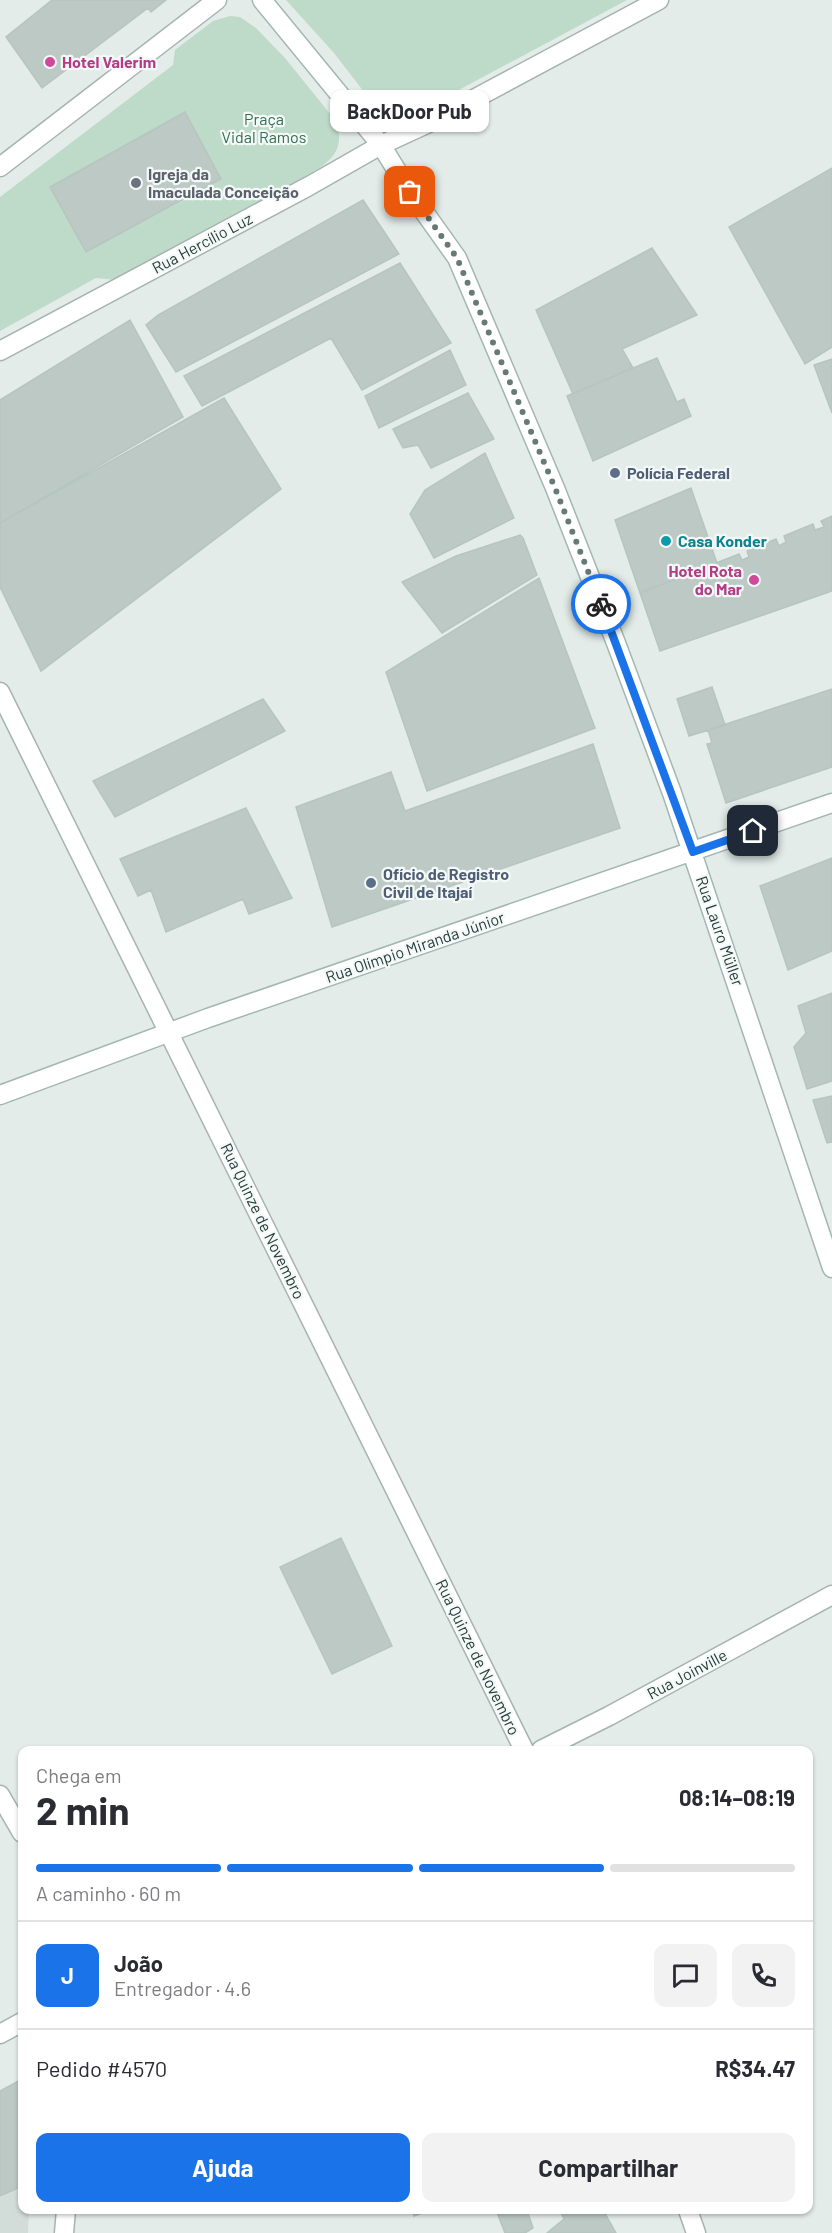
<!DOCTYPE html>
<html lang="pt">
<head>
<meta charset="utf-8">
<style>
	body { margin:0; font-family:Barlow,sans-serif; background:#f2f2f3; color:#2b2b33; height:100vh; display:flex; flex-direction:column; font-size:22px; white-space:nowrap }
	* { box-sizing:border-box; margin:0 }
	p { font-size:20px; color:#7c7c81 }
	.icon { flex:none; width:33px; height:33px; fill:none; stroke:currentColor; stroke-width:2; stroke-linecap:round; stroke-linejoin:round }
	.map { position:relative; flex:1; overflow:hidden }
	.side { position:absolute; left:18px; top:1746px; width:795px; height:468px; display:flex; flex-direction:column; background:#fff; border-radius:12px; box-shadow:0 2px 4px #0004 }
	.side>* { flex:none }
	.pin { position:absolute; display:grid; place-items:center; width:51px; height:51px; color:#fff; margin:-26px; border-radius:12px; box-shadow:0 3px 9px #0006 }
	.courier { position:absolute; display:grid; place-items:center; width:60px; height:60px; margin:-30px; border:4px solid #1a73e8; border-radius:50%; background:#fff; color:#222; box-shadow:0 2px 8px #0007 }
	.bubble { position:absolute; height:42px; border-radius:12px; background:#fff; box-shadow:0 2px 4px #0004; font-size:20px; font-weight:700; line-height:42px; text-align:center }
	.overview em { font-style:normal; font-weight:700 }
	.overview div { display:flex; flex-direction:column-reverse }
	.overview { display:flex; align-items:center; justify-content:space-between; height:102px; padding:0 18px }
	h1 { font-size:39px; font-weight:700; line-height:45px }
	.bar { display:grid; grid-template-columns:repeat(4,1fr); gap:9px 6px; align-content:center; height:72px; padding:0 18px }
	.bar i { height:8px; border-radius:4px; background:#e1e1e2 }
	.bar .current { background:#1a73e8 }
	.bar p { grid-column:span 4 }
	.line { display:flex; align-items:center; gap:15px; padding:0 18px; border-top:2px solid #e1e1e2 }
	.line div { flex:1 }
	.round { display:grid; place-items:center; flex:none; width:63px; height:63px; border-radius:12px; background:#f2f2f3 }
	.button { display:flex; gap:12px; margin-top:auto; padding:12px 18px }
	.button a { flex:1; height:69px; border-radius:12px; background:#1a73e8; color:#fff; font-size:24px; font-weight:700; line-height:69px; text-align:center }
	.button a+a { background:#f2f2f3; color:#2b2b33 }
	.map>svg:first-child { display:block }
</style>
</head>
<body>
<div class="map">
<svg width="832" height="2233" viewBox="0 0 832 2233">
	<rect width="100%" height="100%" fill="#e3ece9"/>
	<path fill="#d2dcd8" d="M22 2186V2210H29L28 2233H0V2197Z"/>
	<path fill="#bedbc9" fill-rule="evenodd" d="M286 0H627L414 114 397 117 385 113 374 105 334 53Z
		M230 16 240 17 256 28 285 58 335 120C348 152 328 163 304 177L116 280 96 278 0 331V197L173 65 175 50 213 21ZM185 112 221 178 190 197 86 252 50 187Z"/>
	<path fill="#bcc9c5" stroke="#b6c5c1" stroke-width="1.5" d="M52 0H166L151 12 148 8 42 88 6 37Z
		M185 112 221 179 86 252 50 187Z
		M832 168V347L805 364 729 227Z
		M363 200 399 254 176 372 146 325 158 315Z
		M652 248 697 315 622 349 633 368 573 394 536 310Z
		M400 263 451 343 362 390 331 338 202 406 184 376Z
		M130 320 183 417 0 523V400Z
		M450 350 466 385 379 428 365 396Z
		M657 358 677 402 684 399 691 416 593 461 567 396Z
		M832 359V413L814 365Z
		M468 393 494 439 431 468 418 445 403 448 393 429Z
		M224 398 281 489 41 671 0 587V523Z
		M485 453 514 518 434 558 410 514 425 490Z
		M691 488 717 563 640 593 615 520Z
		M832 516V591L660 651 640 593 739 554 742 560 749 557 747 551 776 539 779 546 786 542 784 536 813 524 815 530 824 527 821 521Z
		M520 535 523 538 537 575 442 633 402 582 456 556Z
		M539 578 595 728 427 791 386 672Z
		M712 687 725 725 689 736 677 699Z
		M832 689V767L726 803 707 744 712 743 708 730Z
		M263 699 285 731 115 817 93 781Z
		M593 744 620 828 332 927 296 807 391 772 405 811Z
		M246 808 292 898 249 914 243 899 166 932 151 890 138 896 120 859Z
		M832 858V951L788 970 760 886Z
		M832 993V1081L807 1089 794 1047 806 1033 798 1006Z
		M832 1096V1142L827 1143 813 1100Z
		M341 1538 392 1646 332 1674 280 1567Z
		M22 2079V2152L18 2188 0 2196V2091Z
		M412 2210H431L414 2216Z
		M496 2210H527L533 2228 525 2233H505Z
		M567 2210H603L616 2233H547L564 2219 561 2213Z"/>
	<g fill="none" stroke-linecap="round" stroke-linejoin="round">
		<g stroke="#a6b4b0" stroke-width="21">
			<path id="minor" d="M0 167 217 0
				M0 351 309 186 381 145 431 122 659 0"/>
		</g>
		<g stroke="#a6b4b0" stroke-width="21">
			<path id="tertiary" d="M0 692 524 1750
				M541 1750 609 1716 832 1595
				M0 1795 22 1833
				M0 2034 22 2022
				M688 2210 696 2233
				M64 2233 66 2210"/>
		</g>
		<g stroke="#a3b7b2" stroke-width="21">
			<path id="secondary" d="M262 0 381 145 410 192 457 258 555 488 616 643 672 793 832 1268
				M0 1095 208 1018 832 803"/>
		</g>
		<use href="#minor" stroke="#fff" stroke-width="18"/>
		<use href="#tertiary" stroke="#fff" stroke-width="18"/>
		<use href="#secondary" stroke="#fff" stroke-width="18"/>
	</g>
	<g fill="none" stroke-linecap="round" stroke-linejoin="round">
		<path stroke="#687a76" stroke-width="6" stroke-dasharray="0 10.8" d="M410 192 457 258 555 488 601 604"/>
		<path stroke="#1a73e8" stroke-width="8" d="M601 604 693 852 753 831"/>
	</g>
	<g fill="#d1479c" stroke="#f4f9f7" stroke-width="2">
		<circle cx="50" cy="62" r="6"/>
		<circle cx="754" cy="580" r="6"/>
	</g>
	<circle fill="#6b7280" stroke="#f4f9f7" stroke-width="2" cx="136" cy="183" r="6"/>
	<g fill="#5c6f8a" stroke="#f4f9f7" stroke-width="2">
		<circle cx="615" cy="473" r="6"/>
		<circle cx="371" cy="883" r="6"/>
	</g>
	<circle fill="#0f9aa8" stroke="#f4f9f7" stroke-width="2" cx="666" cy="541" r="6"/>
	<g text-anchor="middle" stroke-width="4.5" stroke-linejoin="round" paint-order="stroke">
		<g font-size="16" font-weight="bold" fill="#b23c85" stroke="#f4f9f7" text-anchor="start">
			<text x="62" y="68">Hotel Valerim</text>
			<text x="742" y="577" text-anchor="end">Hotel Rota<tspan x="742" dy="18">do Mar</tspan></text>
		</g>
		<g font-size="16" fill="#326f51" stroke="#f4f9f7">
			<text x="264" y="125">Praça<tspan x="264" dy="18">Vidal Ramos</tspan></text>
		</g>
		<g font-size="16" font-weight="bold" fill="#5b616d" stroke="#f4f9f7" text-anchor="start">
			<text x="148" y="180">Igreja da<tspan x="148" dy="18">Imaculada Conceição</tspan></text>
		</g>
		<g font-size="16" fill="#253c38" stroke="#f4f9f7">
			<text transform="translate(202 243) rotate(-28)" y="6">Rua Hercílio Luz</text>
			<text transform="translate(720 931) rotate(71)" y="6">Rua Lauro Müller</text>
			<text transform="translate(415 947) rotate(-19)" y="6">Rua Olímpio Miranda Júnior</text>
			<text transform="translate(263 1221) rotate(64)" y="6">Rua Quinze de Novembro</text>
			<text transform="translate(478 1657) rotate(64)" y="6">Rua Quinze de Novembro</text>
			<text transform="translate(687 1674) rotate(-28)" y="6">Rua Joinville</text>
		</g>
		<g font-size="16" font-weight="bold" fill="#4e5e75" stroke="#f4f9f7" text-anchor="start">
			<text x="627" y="479">Polícia Federal</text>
			<text x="383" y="880">Ofício de Registro<tspan x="383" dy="18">Civil de Itajaí</tspan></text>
		</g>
		<g font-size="16" font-weight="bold" fill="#0d838f" stroke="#f4f9f7" text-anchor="start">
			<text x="678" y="547">Casa Konder</text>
		</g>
	</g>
</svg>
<div class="pin" style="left:410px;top:192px;background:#ea580c"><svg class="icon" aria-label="bag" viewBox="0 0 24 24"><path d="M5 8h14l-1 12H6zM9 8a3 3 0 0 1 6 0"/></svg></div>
<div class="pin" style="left:753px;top:831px;background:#1f2937"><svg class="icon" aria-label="home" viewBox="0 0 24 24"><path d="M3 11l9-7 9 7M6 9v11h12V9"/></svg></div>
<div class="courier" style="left:601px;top:604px"><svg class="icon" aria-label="bike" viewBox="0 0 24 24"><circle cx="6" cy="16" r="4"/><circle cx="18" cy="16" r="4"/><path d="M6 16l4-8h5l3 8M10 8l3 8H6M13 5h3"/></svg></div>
<div class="bubble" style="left:330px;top:90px;width:159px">BackDoor Pub</div>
<section class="side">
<div class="overview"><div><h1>2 min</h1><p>Chega em</p></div><em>08:14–08:19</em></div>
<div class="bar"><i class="current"></i><i class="current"></i><i class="current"></i><i></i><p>A caminho · 60 m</p></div>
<div class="line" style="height:108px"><b class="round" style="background:#1a73e8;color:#fff">J</b><div><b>João</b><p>Entregador · 4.6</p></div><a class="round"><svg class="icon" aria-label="chat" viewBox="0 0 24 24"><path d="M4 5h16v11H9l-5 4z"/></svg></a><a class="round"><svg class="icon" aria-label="phone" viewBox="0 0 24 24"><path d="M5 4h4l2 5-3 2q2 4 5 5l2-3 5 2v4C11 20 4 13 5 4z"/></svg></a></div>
<div class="line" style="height:78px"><div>Pedido #4570</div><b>R$34.47</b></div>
<div class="button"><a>Ajuda</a><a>Compartilhar</a></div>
</section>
</div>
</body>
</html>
